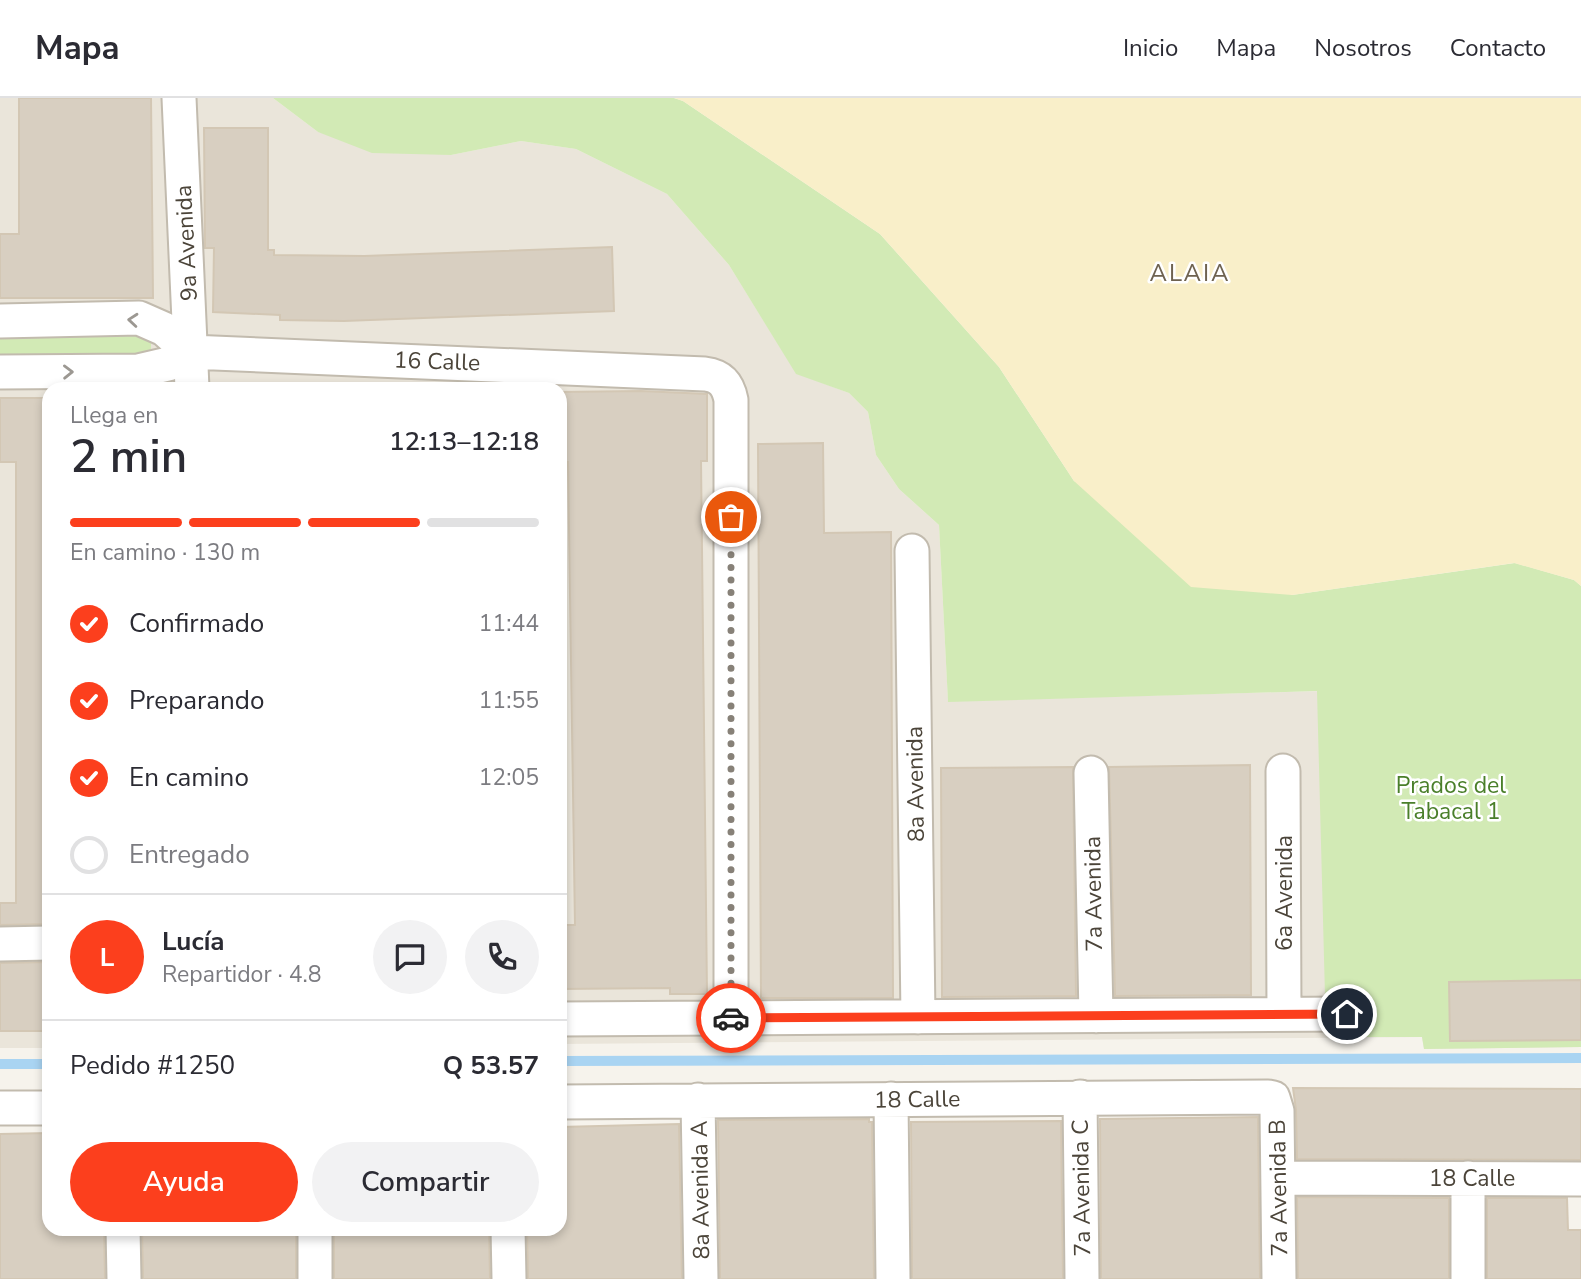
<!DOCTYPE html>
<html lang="es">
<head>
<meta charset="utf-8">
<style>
	body { margin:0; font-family:"Nunito Sans",sans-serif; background:#f2f2f3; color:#2b2b33; height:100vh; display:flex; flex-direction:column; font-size:26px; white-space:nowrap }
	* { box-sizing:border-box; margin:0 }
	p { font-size:23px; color:#7c7c81 }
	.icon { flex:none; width:38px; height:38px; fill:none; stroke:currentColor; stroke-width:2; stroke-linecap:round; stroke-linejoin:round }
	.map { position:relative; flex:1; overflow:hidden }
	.side { position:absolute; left:42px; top:284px; width:525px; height:854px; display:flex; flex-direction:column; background:#fff; border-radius:21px; box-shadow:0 4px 10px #0003 }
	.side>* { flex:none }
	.pin { position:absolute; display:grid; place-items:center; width:60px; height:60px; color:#fff; margin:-30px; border:4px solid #fff; border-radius:50%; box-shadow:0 2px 7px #0007 }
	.courier { position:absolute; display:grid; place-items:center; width:70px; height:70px; margin:-35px; border:5px solid #fc3f1d; border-radius:50%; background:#fff; color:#222; box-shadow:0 2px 9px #0007 }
	.summary em { font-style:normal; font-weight:600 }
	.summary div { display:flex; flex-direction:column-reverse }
	.summary { display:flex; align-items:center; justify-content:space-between; height:119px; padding:0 28px }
	h1 { font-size:46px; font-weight:600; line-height:52px }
	.bar { display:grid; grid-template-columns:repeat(4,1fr); gap:10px 7px; align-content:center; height:84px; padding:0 28px }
	.bar i { height:9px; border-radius:5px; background:#e1e1e2 }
	.bar .current { background:#fc3f1d }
	.bar p { grid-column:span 4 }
	.line { display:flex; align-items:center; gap:18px; padding:0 28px; border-top:2px solid #e1e1e2 }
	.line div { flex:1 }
	.round { display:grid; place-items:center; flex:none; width:74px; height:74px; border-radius:37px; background:#f2f2f3 }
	ol { padding:0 28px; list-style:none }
	li { display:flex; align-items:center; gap:21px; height:77px }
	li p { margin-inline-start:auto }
	li .icon { padding:7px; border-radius:50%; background:#fc3f1d; color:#fff; stroke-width:4 }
	li:last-child { color:#7c7c81 }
	li i { width:38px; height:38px; border:4px solid #e1e1e2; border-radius:50% }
	.action { display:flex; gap:14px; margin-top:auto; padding:14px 28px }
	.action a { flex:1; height:80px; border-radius:42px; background:#fc3f1d; color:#fff; font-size:28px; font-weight:600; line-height:80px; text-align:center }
	.action a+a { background:#f2f2f3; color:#2b2b33 }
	header { display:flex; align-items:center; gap:42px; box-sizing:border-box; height:98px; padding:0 35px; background:#fff; border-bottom:2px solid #e1e1e2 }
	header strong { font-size:33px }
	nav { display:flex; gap:38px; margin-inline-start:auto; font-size:24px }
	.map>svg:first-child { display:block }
</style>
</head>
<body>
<header>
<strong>Mapa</strong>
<nav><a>Inicio</a><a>Mapa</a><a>Nosotros</a><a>Contacto</a></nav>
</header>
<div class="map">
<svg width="1581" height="1181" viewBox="0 0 1581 1181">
	<rect width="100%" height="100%" fill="#f6f3ec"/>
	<path fill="#eae5da" d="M0 0H273L318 34 451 57 521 43 576 51 667 96 729 167 796 275 849 295 868 314 876 357 899 391 939 427 948 603 1323 593 1581 949 1424 951 1422 939 560 946V290H49V950H0Z"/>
	<path fill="#d2eab5" d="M273 0H674L683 3 880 136 999 269 1074 383 1292 497 1515 465 1574 482 1581 488V949L1424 951 1422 939H1360L1359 899 1325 898 1317 593 948 604 939 427 899 391 876 357 868 314 849 295 796 276 729 167 667 96 576 51 521 43 451 57 372 55 318 34Z
		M0 233 151 234V257H0Z"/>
	<path fill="#f9efc9" d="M674 0H1581V488L1574 482 1514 465 1292 497 1191 489 1074 383 999 269 880 136 683 3Z"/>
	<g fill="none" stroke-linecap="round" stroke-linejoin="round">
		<path stroke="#a9d4f2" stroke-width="10" d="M560 963 1581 960
			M0 966H49"/>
	</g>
	<path fill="#d8cfc1" stroke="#d3c7b4" stroke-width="2" d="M19 0H151L153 200H0V136H19Z
		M204 30H268V152H274V157L364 158 612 149 614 213 344 223 280 222V217L213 214 214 150H205Z
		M641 293 707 296V363H701L707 896H670V890L560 891V827H575L568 364H560V294Z
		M0 300H49V826L0 827V805H16V364H0Z
		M823 345 824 435 891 434 893 900H761L758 346Z
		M1250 667 1251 897 1115 898 1109 669Z
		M1073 669 1076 898 942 899 941 670Z
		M49 864V933H0V865Z
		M1581 882V942L1450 943 1449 884Z
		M1293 990 1581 991V1062L1297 1061 1296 1012Z
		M1258 1019 1260 1181H1101L1100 1021Z
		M869 1021V1024H872L874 1181H720L718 1022Z
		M1061 1023 1063 1181H912L911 1024Z
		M679 1026 682 1181H528L527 1130H560V1029Z
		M49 1035V1130H104L105 1181H0V1036Z
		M1297 1099 1449 1100V1181H1298Z
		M1487 1100H1567L1568 1132H1581V1181H1487Z
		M142 1130H296V1181H143Z
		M334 1130H489L490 1181H334Z"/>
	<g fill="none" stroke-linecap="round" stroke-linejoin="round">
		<g stroke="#c2bbae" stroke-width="37">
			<path id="street" d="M179 0 192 290
				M0 223 139 220 164 231 190 254
				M0 274 138 273 168 266 190 254 705 276C721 278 728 286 731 302V920
				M912 453 918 919
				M1283 673 1284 916
				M1091 675 1096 918
				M0 846 49 845
				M560 921 1347 916
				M1080 999 1082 1181
				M891 1001 893 1181
				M698 1002 701 1181
				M560 1004 1268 999 1273 1000 1277 1013 1279 1181
				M0 1010H49
				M1278 1080 1581 1081
				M1468 1080V1181
				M123 1130 124 1181
				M315 1130V1181
				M508 1130 509 1181"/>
		</g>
		<use href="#street" stroke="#fff" stroke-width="33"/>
	</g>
	<defs><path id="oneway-chevron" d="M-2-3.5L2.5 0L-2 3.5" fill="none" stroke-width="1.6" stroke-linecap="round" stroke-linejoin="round" transform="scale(1.75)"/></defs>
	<g stroke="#9c9892">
		<use href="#oneway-chevron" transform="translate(133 222) rotate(-175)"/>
		<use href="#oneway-chevron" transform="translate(68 274) rotate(-1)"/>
	</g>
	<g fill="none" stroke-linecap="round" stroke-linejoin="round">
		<path stroke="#878178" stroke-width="7" stroke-dasharray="0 12.6" d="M731 419V920"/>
		<path stroke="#fc3f1d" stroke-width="9" d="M731 920 1347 916"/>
	</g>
	<g text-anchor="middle" stroke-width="5" stroke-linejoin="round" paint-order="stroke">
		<g font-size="23" fill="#4b4439" stroke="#fff">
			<text transform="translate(186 145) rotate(-93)" y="8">9a Avenida</text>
			<text transform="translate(437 263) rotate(2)" y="8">16 Calle</text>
			<text transform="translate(915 686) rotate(-91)" y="8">8a Avenida</text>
			<text transform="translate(1284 795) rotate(-90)" y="8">6a Avenida</text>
			<text transform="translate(1093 796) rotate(-91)" y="8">7a Avenida</text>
			<text transform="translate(917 1001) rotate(-1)" y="8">18 Calle</text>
			<text x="1472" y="1088">18 Calle</text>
			<text transform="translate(1081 1090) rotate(-91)" y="8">7a Avenida C</text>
			<text transform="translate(1278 1090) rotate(-91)" y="8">7a Avenida B</text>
			<text transform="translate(700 1092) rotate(-91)" y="8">8a Avenida A</text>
		</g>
		<g font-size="23" fill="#4a7f2a" stroke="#fff">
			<text x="1451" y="695">Prados del<tspan x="1451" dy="26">Tabacal 1</tspan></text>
		</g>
		<g font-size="24" letter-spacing="2" fill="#6e6250" stroke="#fff">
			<text x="1190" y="183">ALAIA</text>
		</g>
	</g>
</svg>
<div class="pin" style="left:731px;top:419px;background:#ea580c"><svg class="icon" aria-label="bag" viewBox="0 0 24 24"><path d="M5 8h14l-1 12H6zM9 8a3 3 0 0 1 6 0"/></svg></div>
<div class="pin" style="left:1347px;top:916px;background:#1f2937"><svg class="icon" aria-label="home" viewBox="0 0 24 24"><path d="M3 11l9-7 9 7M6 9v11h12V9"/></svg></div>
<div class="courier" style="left:731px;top:920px"><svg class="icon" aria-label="car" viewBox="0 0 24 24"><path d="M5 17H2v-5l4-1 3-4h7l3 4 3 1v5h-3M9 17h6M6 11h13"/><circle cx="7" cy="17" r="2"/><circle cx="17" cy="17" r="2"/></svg></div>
<section class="side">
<div class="summary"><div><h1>2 min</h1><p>Llega en</p></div><em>12:13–12:18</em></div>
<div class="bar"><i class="current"></i><i class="current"></i><i class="current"></i><i></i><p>En camino · 130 m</p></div>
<ol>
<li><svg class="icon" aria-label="check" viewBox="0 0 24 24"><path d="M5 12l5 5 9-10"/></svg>Confirmado<p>11:44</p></li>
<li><svg class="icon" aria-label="check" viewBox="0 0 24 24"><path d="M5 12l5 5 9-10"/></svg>Preparando<p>11:55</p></li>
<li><svg class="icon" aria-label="check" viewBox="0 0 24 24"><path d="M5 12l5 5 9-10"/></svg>En camino<p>12:05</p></li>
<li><i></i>Entregado</li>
</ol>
<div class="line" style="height:126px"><b class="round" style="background:#fc3f1d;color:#fff">L</b><div><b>Lucía</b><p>Repartidor · 4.8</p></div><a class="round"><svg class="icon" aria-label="chat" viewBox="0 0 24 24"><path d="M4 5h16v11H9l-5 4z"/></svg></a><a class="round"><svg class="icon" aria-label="phone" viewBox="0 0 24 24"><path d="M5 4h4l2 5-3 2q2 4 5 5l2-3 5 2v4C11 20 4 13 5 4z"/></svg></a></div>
<div class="line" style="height:91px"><div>Pedido #1250</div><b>Q 53.57</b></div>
<div class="action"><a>Ayuda</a><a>Compartir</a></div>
</section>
</div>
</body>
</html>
